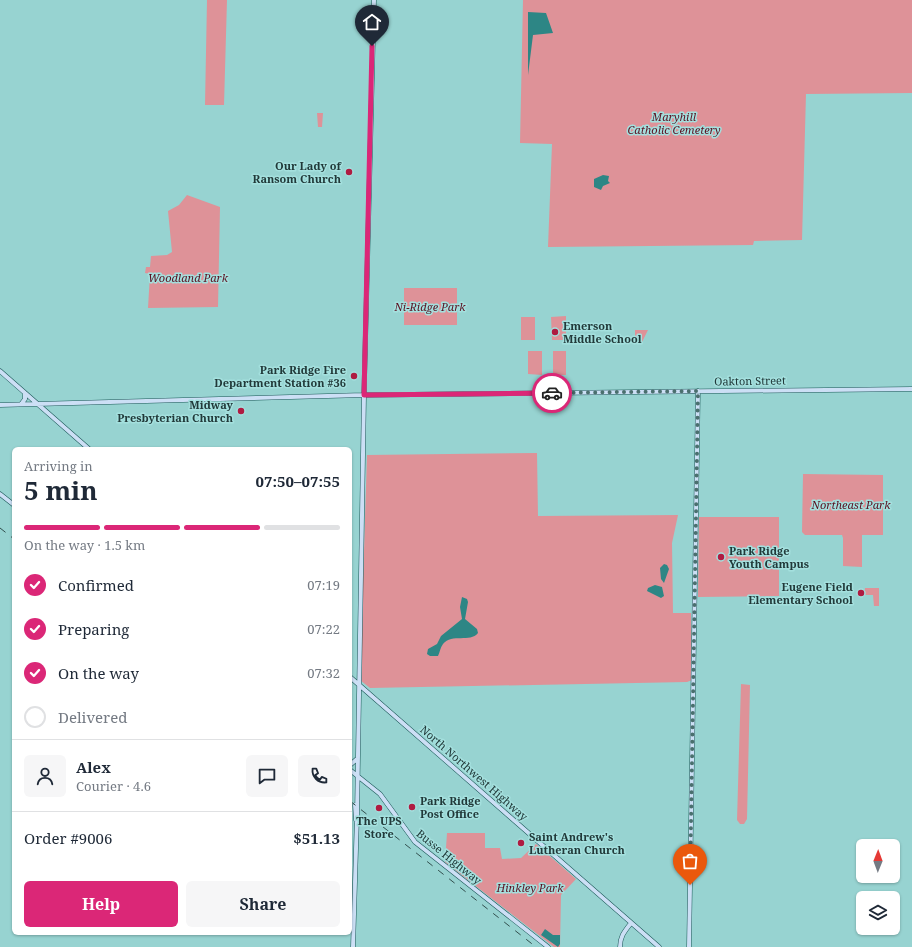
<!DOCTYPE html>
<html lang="en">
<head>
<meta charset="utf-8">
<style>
	body { margin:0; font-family:"Noto Serif",serif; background:#f6f6f7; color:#1f2937; height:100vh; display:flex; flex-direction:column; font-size:15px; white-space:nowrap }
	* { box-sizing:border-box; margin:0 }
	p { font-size:13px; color:#747a83 }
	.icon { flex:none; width:22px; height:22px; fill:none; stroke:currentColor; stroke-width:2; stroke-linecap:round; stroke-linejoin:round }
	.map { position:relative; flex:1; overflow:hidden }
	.details { position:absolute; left:12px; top:447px; width:340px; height:488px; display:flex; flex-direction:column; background:#fff; border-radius:6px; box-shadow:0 1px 3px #0004 }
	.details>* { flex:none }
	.needle { width:26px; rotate:1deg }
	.controls { position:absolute; left:856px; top:839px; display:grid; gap:8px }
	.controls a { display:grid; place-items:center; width:44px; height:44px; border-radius:6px; background:#fff; box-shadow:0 1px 3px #0004; font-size:20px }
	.pin { position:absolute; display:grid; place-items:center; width:34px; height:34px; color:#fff; margin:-41px -17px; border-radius:50% 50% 50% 0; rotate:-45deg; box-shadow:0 0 4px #0007 }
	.pin .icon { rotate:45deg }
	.courier { position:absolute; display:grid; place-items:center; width:40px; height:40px; margin:-20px; border:3px solid #db2777; border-radius:50%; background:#fff; color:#222; box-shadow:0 1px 5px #0007 }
	.overview em { font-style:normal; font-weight:700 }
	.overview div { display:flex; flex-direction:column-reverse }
	.overview { display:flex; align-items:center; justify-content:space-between; height:68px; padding:0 12px }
	h1 { font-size:26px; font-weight:700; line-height:30px }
	.bar { display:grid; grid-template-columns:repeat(4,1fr); gap:6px 4px; align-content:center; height:48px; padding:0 12px }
	.bar i { height:5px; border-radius:3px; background:#e0e1e3 }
	.bar .on { background:#db2777 }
	.bar p { grid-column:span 4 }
	.line { display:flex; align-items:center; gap:10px; padding:0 12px; border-top:1px solid #e0e1e3 }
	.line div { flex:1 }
	.round { display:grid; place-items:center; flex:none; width:42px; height:42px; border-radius:6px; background:#f6f6f7 }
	ol { padding:0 12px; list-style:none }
	li { display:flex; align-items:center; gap:12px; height:44px }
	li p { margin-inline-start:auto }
	li .icon { padding:4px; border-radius:50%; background:#db2777; color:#fff; stroke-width:4 }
	li:last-child { color:#747a83 }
	li i { width:22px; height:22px; border:2px solid #e0e1e3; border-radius:50% }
	.cta { display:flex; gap:8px; margin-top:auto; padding:8px 12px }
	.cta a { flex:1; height:46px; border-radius:6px; background:#db2777; color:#fff; font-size:16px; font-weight:700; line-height:46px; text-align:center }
	.cta a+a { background:#f6f6f7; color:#1f2937 }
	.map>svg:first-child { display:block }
</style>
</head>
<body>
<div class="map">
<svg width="912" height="947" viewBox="0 0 912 947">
	<rect width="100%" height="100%" fill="#97d3d1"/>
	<path fill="#de9298" d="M207 0H227L224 105H205Z
		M523 0H912V93L806 94 802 240 754 241 753 245 548 247 552 144 520 143Z
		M317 113H323L322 127H318Z
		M187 195 220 207 218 307 148 308 150 274 145 273 146 267H150L151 256 167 255 172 252 168 211 179 205Z
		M404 288H457V325H404Z
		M566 316V340H552L551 317Z
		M521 317H535V340H521Z
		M635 330H648L641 344H635Z
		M528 351H542V375L528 374Z
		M553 351H566V375H553Z
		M537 453 538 516 678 515 672 543 673 613H691L692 680 687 682 370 688 360 680 367 455Z
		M803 474 883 475V535H862V567L843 566V538L842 535H805L802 532Z
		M699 517H779V596L698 597Z
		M865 588H879V606H874L873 595H864Z
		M741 684 750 685 747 819 744 824H740L737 820Z
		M447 833H485V848H500L502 859 521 858 536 844 576 879 561 895 560 947H554L445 862Z"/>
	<path fill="#2d8685" d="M528 12 546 13 553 33 533 35 528 75Z
		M603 175 609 176 608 181 610 183 603 186 601 190 594 187V179Z
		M664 564 667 565 669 569 664 583 661 579 660 568Z
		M655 585 662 587 664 596 661 598 647 591 648 588Z
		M462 597 467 599 468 602 465 619 477 629 478 633C470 643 452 633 443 644 440 648 440 652 438 656H430L427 654 428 649 437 644 441 636 462 619 460 607Z
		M545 929 553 935H560V944L558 947 541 935Z"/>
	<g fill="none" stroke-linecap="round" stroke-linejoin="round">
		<g stroke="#1a5756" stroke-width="5">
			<path id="secondary" d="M0 371 89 449
				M22 403 25 399V393
				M0 405 364 395 912 389
				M0 494 14 505
				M350 677 659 947
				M350 765 357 759
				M350 770 380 794 415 842 548 947
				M355 805 356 820
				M353 947 357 816 364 395 374 0
				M620 947C620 936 625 931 631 923
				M689 947 698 391"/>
		</g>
		<use href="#secondary" stroke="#ccdff5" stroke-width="4"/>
		<path stroke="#324f4e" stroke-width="1" stroke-dasharray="7 7" stroke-linecap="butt" d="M0 528 14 539
			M350 801 536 947"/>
	</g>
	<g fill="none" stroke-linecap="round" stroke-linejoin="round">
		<path stroke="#4a6f6e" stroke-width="4" stroke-dasharray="0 7.2" d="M552 393 698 391 690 885"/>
		<path stroke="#db2777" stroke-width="5" d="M372 46 364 395 552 393"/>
	</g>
	<g fill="#af1b41" stroke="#a4e0de" stroke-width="1.5">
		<circle cx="349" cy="172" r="4"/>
		<circle cx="555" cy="332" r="4"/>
		<circle cx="354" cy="376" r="4"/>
		<circle cx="241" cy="411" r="4"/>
		<circle cx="721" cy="557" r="4"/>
		<circle cx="861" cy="593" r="4"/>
		<circle cx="412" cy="807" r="4"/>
		<circle cx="379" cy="808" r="4"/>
		<circle cx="521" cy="843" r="4"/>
	</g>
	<g text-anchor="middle" stroke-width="3" stroke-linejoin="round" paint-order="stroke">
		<g font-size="11" font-style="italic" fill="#5b1020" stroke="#a4e0de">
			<text x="674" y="121">Maryhill<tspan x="674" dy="13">Catholic Cemetery</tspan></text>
			<text x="188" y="282">Woodland Park</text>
			<text x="430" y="311">Ni-Ridge Park</text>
			<text x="851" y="509">Northeast Park</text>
			<text x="530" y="892">Hinkley Park</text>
		</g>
		<g font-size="11" font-weight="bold" fill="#213939" stroke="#a4e0de" text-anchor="end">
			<text x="341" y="170">Our Lady of<tspan x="341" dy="13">Ransom Church</tspan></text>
			<text x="563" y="330" text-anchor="start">Emerson<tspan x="563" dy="13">Middle School</tspan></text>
			<text x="346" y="374">Park Ridge Fire<tspan x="346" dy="13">Department Station #36</tspan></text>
			<text x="233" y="409">Midway<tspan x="233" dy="13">Presbyterian Church</tspan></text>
			<text x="729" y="555" text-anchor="start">Park Ridge<tspan x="729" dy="13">Youth Campus</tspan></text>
			<text x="853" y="591">Eugene Field<tspan x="853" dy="13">Elementary School</tspan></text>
			<text x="420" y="805" text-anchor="start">Park Ridge<tspan x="420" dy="13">Post Office</tspan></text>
			<text x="379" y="825" text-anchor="middle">The UPS<tspan x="379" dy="13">Store</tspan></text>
			<text x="529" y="841" text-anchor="start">Saint Andrew's<tspan x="529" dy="13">Lutheran Church</tspan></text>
		</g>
		<g font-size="11" fill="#213939" stroke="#a4e0de">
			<text transform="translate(750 381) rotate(-1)" y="4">Oakton Street</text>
			<text transform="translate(474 773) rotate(41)" y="4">North Northwest Highway</text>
			<text transform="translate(449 857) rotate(39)" y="4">Busse Highway</text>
		</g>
	</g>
</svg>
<div class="controls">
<a><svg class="needle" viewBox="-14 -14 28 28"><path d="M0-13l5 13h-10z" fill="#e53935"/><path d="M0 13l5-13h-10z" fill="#747a83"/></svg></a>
<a><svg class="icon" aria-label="layers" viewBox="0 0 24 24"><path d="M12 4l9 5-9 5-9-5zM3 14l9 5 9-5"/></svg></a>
</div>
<div class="pin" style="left:690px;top:885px;background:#ea580c"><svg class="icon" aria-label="bag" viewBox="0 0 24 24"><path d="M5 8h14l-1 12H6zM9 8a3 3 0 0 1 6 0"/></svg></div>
<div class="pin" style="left:372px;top:46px;background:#1f2937"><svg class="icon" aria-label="home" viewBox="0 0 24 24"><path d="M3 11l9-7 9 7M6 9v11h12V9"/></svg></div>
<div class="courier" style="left:552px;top:393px"><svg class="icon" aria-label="car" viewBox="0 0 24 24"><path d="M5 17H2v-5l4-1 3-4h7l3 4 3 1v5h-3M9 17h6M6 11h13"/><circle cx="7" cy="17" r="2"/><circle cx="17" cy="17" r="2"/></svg></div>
<section class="details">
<div class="overview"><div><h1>5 min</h1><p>Arriving in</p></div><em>07:50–07:55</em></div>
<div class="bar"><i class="on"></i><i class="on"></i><i class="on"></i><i></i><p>On the way · 1.5 km</p></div>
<ol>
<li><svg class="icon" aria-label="check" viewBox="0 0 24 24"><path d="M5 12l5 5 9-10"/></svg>Confirmed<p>07:19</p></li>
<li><svg class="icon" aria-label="check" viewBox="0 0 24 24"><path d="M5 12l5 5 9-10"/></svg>Preparing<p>07:22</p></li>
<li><svg class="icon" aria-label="check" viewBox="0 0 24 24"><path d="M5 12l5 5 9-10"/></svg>On the way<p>07:32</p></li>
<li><i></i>Delivered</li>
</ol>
<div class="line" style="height:72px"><a class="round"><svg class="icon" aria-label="person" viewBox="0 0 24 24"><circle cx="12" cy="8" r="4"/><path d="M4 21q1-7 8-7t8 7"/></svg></a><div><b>Alex</b><p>Courier · 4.6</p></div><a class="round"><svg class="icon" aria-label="chat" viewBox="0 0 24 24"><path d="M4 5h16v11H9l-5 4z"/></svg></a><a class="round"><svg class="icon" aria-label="phone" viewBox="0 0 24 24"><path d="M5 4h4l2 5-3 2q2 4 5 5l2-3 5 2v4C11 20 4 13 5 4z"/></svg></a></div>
<div class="line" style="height:52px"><div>Order #9006</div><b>$51.13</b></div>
<div class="cta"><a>Help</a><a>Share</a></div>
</section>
</div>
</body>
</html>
